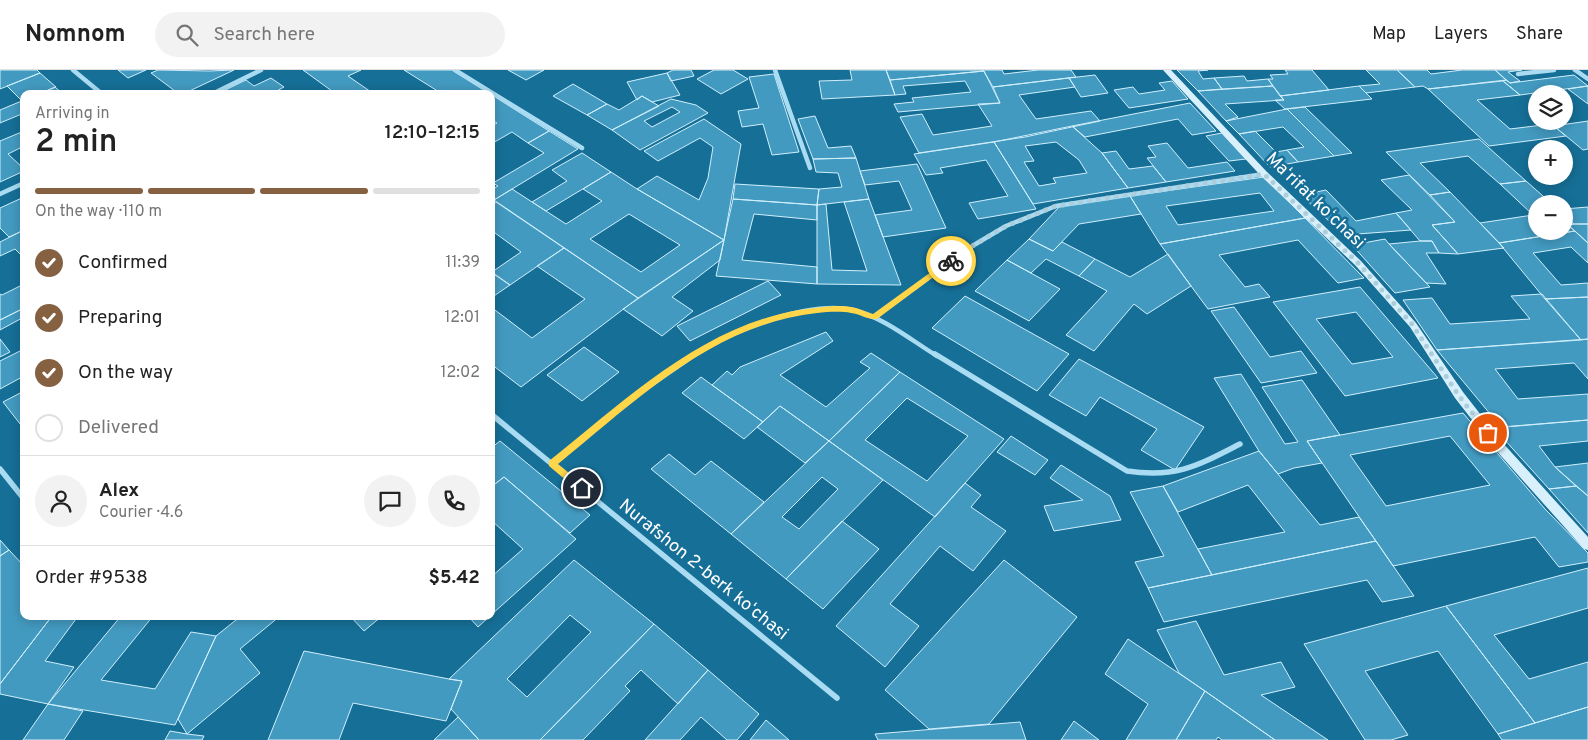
<!DOCTYPE html>
<html lang="en">
<head>
<meta charset="utf-8">
<style>
	body { margin:0; font-family:Overpass,sans-serif; background:#f2f2f2; color:#222; height:100vh; display:flex; flex-direction:column; font-size:19px; white-space:nowrap }
	* { box-sizing:border-box; margin:0 }
	p { font-size:16px; color:#767676 }
	.icon { flex:none; width:28px; height:28px; fill:none; stroke:currentColor; stroke-width:2; stroke-linecap:round; stroke-linejoin:round }
	.map { position:relative; flex:1; overflow:hidden }
	.sheet { position:absolute; left:20px; top:20px; width:475px; height:530px; display:flex; flex-direction:column; background:#fff; border-radius:10px; box-shadow:0 2px 12px #0003 }
	.sheet>* { flex:none }
	.fabs { position:absolute; left:1528px; top:15px; display:grid; gap:10px }
	.fabs a { display:grid; place-items:center; width:45px; height:45px; border-radius:50%; background:#fff; box-shadow:0 2px 12px #0003; font-size:25px }
	.pin { position:absolute; display:grid; place-items:center; width:42px; height:42px; color:#fff; margin:-21px; border:2px solid #fff; border-radius:50%; box-shadow:0 1px 5px #0007 }
	.courier { position:absolute; display:grid; place-items:center; width:50px; height:50px; margin:-25px; border:4px solid #ffd54a; border-radius:50%; background:#fff; color:#222; box-shadow:0 1px 6px #0007 }
	.overview em { font-style:normal; font-weight:600 }
	.overview div { display:flex; flex-direction:column-reverse }
	.overview { display:flex; align-items:center; justify-content:space-between; height:85px; padding:0 15px }
	h1 { font-size:32px; font-weight:600; line-height:38px }
	.bar { display:grid; grid-template-columns:repeat(4,1fr); gap:8px 5px; align-content:center; height:60px; padding:0 15px }
	.bar i { height:6px; border-radius:4px; background:#e0e0e0 }
	.bar .current { background:#856142 }
	.bar p { grid-column:span 4 }
	.line { display:flex; align-items:center; gap:12px; padding:0 15px; border-top:1px solid #e0e0e0 }
	.line div { flex:1 }
	.round { display:grid; place-items:center; flex:none; width:52px; height:52px; border-radius:26px; background:#f2f2f2 }
	ol { padding:0 15px; list-style:none }
	li { display:flex; align-items:center; gap:15px; height:55px }
	li p { margin-inline-start:auto }
	li .icon { padding:5px; border-radius:50%; background:#856142; color:#fff; stroke-width:4 }
	li:last-child { color:#767676 }
	li i { width:28px; height:28px; border:2px solid #e0e0e0; border-radius:50% }
	header { display:flex; align-items:center; gap:30px; box-sizing:border-box; height:70px; padding:0 25px; background:#fff; border-bottom:1px solid #e0e0e0 }
	header strong { font-size:24px }
	nav { display:flex; gap:28px; margin-inline-start:auto; font-size:18px }
	.search { width:350px; height:45px; background:#f2f2f2; display:flex; align-items:center; gap:12px; box-sizing:border-box; padding:0 18px; border-radius:28px; color:#767676; font-size:19px }
	.map>svg:first-child { display:block }
</style>
</head>
<body>
<header>
<strong>Nomnom</strong>
<div class="search"><svg class="icon" aria-label="search" viewBox="0 0 24 24"><circle cx="10" cy="10" r="6"/><path d="M15 15l6 6"/></svg>Search here</div>
<nav><a>Map</a><a>Layers</a><a>Share</a></nav>
</header>
<div class="map">
<svg width="1588" height="670" viewBox="0 0 1588 670">
	<rect width="100%" height="100%" fill="#166f97"/>
	<path fill="#439ac0" stroke="#d0effc" fill-rule="evenodd" d="M0 0H37L40 3 0 19Z
		M118 0H146L128 8Z
		M158 0 209 1 234 0 183 24H179L151 3Z
		M303 0H361L348 6 374 24H336Z
		M404 0H452L490 24H429L436 20Z
		M508 0H544L526 10Z
		M673 0H691L694 6 671 11 667 3Z
		M714 0H733L748 9 721 24 697 9Z
		M850 0H886L895 25 822 29 819 11 852 10Z
		M886 0H983L984 1 890 10Z
		M983 0H1002L1004 4 1038 0H1071L1076 7 993 17Z
		M1177 0H1208L1198 1 1203 9 1214 8 1222 19 1198 21Z
		M1285 0H1312L1329 20 1280 26 1268 9H1273L1270 5 1288 4Z
		M1366 0H1397L1415 17 1366 23 1359 16 1380 14Z
		M1397 0H1427L1431 4 1462 0H1495L1506 10 1428 19 1423 16 1415 17Z
		M1495 0H1522L1508 2 1520 11 1510 13Z
		M984 1 1000 33 898 42 894 34 914 32 912 28 971 22 965 11 903 16 906 24 895 25 890 10Z
		M40 3 56 17 39 24H24L22 31 7 16Z
		M667 3 680 25 652 32 642 26 637 30 627 12Z
		M774 4 799 82 772 85 763 54 742 57 738 41 759 38 749 7Z
		M1095 5 1108 23 1081 27 1069 8Z
		M1574 5 1588 16 1520 25 1503 11 1506 10 1510 13Z
		M1244 6 1247 11 1268 9 1273 16 1222 19 1214 8Z
		M271 8 284 17 271 24H217L246 10 254 16Z
		M1069 8 1075 17 1019 25 1036 49 1091 41 1100 51 1025 67 919 83 900 47 922 44 933 65 992 56 978 34 1000 33 993 17Z
		M1172 11 1188 29 1129 38 1114 20 1133 17 1139 24 1165 20 1159 13Z
		M1503 11 1520 25 1477 30 1510 59 1551 54 1566 66 1489 76 1428 19Z
		M573 14 607 34 587 45 553 26Z
		M1273 16 1284 30 1225 34 1238 47 1226 51 1198 21Z
		M1359 16 1372 29 1285 39 1275 30H1284L1280 26Z
		M1588 16V34L1568 19Z
		M55 17 63 24H39Z
		M491 25H492L549 61 528 73 512 62 491 74V56L497 53 491 49Z
		M642 26 659 36 612 60 587 45 607 34 619 40Z
		M671 29 696 35 708 43 640 80 612 60ZM672 37 680 42 652 57 644 51Z
		M24 30V43L0 53V40Z
		M1190 33 1216 61 1192 65 1178 49 1085 67 1072 56Z
		M1305 37 1352 83 1334 86 1287 39Z
		M1287 39 1334 86 1298 92 1287 80 1304 77 1283 57 1239 64 1226 51Z
		M815 46 828 78 851 76 856 88 813 89 798 49Z
		M704 49 741 74 724 170 637 119 657 106 699 130 708 108 713 77 700 68 658 91 644 81Z
		M1588 51V79L1583 80 1554 56Z
		M1072 56 1102 83 1128 118 1033 134 994 72ZM1056 72 1079 90 1087 103 1053 108 1056 113 1039 116 1024 92 1034 91 1025 76Z
		M24 61V76L8 84 24 99V101L0 112V71Z
		M549 61 578 79 494 130 491 128V120L498 116 493 113 544 83 528 73Z
		M1255 61 1276 82 1287 80 1298 92 1270 97 1239 64Z
		M1222 63 1246 89 1229 91 1206 66Z
		M1479 69 1526 111 1500 114 1468 86 1420 93 1450 122 1430 125 1386 82Z
		M994 72 1036 139 978 149 969 133 1008 126 986 90 940 98 943 103 926 105 914 84Z
		M1167 73 1188 98 1227 92 1235 101 1166 112 1147 88 1156 87 1148 76Z
		M1116 81 1129 99 1153 96 1166 112 1128 118 1102 83Z
		M582 83 611 102 546 141 532 132 567 111 552 100Z
		M856 88 869 129 817 135 819 119 842 117 838 103 816 102 813 89Z
		M917 94 946 158 883 167 875 145 912 140 899 111 865 115 860 101Z
		M611 102 637 119 724 170 638 228 494 130 512 119 566 154 602 131 583 119ZM629 144 680 175 641 202 590 169Z
		M1409 105 1455 152 1432 155 1458 184 1439 183 1432 171H1420L1396 143 1412 140 1381 110Z
		M1264 107 1305 148 1160 174 1130 126ZM1260 123 1274 141 1178 155 1166 136Z
		M1526 111 1552 134H1536V161H1564V145L1574 154 1568 155 1575 161 1499 173 1480 153 1533 145 1500 114Z
		M735 114 819 119 817 135 733 129Z
		M1326 120 1356 151 1396 143 1411 160 1344 165 1301 125Z
		M1450 122 1480 153 1504 178 1458 184 1432 155 1455 152 1430 125Z
		M1130 126 1141 144 1079 154 1053 181 1029 169 1060 136Z
		M24 127V160L9 167 0 158V138Z
		M733 129 817 135V150L754 144 742 190 817 197V214L716 206Z
		M869 129 901 215 817 214V135L826 134 832 200 867 201 844 132Z
		M496 132 564 178 510 215 492 202 521 182 491 160V135Z
		M1588 137V154H1574L1564 145V139Z
		M1305 148 1364 208 1338 213 1298 170 1219 185 1245 217 1259 214 1270 227 1208 239 1160 174Z
		M1574 154H1588V173L1568 155Z
		M24 160V188L15 179 0 186V172Z
		M1575 161 1588 173V193L1571 177 1533 183 1561 215 1588 213V227L1545 229 1499 173Z
		M1029 169 1053 181 1062 172 1095 189 1079 206 1046 189 1031 203 1007 190Z
		M1385 169 1389 174 1430 217 1395 223 1352 175Z
		M724 170 720 190 672 227 693 241 662 266 623 239Z
		M1420 171H1432L1439 183H1426L1446 214 1426 213 1389 174Z
		M564 178 638 228 521 317 491 294V237L532 268 585 229 537 196Z
		M1168 184 1191 216 1147 244 1134 234 1094 281 1066 265 1107 221 1079 206 1095 189 1130 207Z
		M1007 190 1060 219 1029 251 975 221Z
		M495 205 510 215 491 228V207Z
		M768 211 781 225 690 271 677 256Z
		M24 214V238L0 250V224L2 225Z
		M1360 217 1438 308 1345 326 1273 232ZM1356 242 1393 287 1352 294 1316 249Z
		M1542 224 1581 270 1437 280 1403 230 1432 228 1450 254 1530 249 1511 226Z
		M965 226 1069 284 1037 321 932 258Z
		M1588 227V269L1581 270 1545 229Z
		M1234 237 1270 287 1301 281 1317 303 1261 313 1211 241Z
		M24 238V247L0 260V250Z
		M826 262 833 271 780 305 826 337 870 298 860 292 871 283 900 302 829 371 780 336 763 352 712 315 727 301 732 305 740 297Z
		M0 269 10 282 0 287Z
		M1588 269V309L1574 293 1495 299 1518 329 1588 324V350L1501 357 1437 280Z
		M584 277 619 302 582 331 547 305Z
		M24 279V306L0 319V291Z
		M1079 289 1204 357 1175 400 1141 380 1157 359 1100 327 1086 346 1049 325Z
		M900 302 1004 369 935 447 829 371ZM907 328 968 366 927 411 865 370Z
		M1241 304 1285 374 1298 372 1262 317 1302 310 1340 365 1307 371 1322 393 1294 398 1278 404 1259 381 1214 308Z
		M701 307 712 315 763 352 744 369 682 323Z
		M24 321V359L3 332Z
		M780 336 829 371 805 393 757 357Z
		M1463 343 1545 439 1588 483V492L1559 497 1535 467 1393 496 1307 371ZM1450 366 1490 415 1386 436 1350 385Z
		M1588 350V371L1539 376 1555 397 1576 416 1549 419 1494 358Z
		M1011 366 1048 390 1035 405 997 382Z
		M500 371 590 445 570 463 504 407 491 417V378Z
		M829 371 883 410 786 509 731 464ZM822 407 838 419 799 459 782 447Z
		M1259 381 1320 455 1359 447 1376 471 1212 505 1198 479 1285 462 1248 415 1178 442 1163 416Z
		M669 384 695 405 711 391 764 432 731 464 651 399Z
		M1588 393V426L1555 397Z
		M1061 395 1110 426 1121 450 1054 461 1044 436 1083 430 1050 408Z
		M504 407 576 469 491 545V507L523 479 491 450V417Z
		M965 413 981 425 971 437 1006 461 973 501 940 476 890 534 919 556 885 597 836 556Z
		M1163 416 1212 505 1148 518 1135 492 1164 486 1130 422Z
		M1576 416 1588 426V463L1549 419Z
		M842 451 879 479 823 539 786 509Z
		M0 470 9 480 0 486Z
		M1376 471 1414 526 1382 532 1367 510 1164 552 1148 518Z
		M9 480 24 496V546H52L0 614V486Z
		M574 490 654 554 540 670H479L451 639 462 611 449 609ZM570 545 591 562 527 627 507 609Z
		M1004 490 1077 547 989 654 929 659 885 620Z
		M1588 498V538L1494 565 1529 609 1588 592V637L1535 653 1446 536Z
		M1446 536 1535 653 1498 664 1438 581 1365 601 1408 665 1391 670H1365L1304 574Z
		M52 546 76 549 45 591 74 597 48 634 0 624V614Z
		M121 546H153L101 610 155 619 191 562 216 566 175 655 48 634Z
		M241 546H280L240 579 260 603 187 664 178 649 216 566Z
		M350 546H382L364 561Z
		M468 546H490L478 557Z
		M1196 551 1224 605 1281 592 1295 617 1261 625 1328 670H1275L1179 603 1157 560Z
		M654 554 708 600 678 634 641 600 625 616 630 621 583 670H540Z
		M1128 569 1205 621 1176 670H1126L1148 634 1105 604Z
		M304 581 449 609 462 611 446 651 353 633 339 670H268Z
		M708 600 759 644 737 670H727L701 647 680 670H645Z
		M1205 621 1275 670H1222L1218 667 1216 670H1176Z
		M48 634 83 641 64 670H23Z
		M1588 637V670H1502L1498 664Z
		M458 647 479 670H434Z
		M766 650 789 670H750Z
		M1074 651 1099 670H1061Z
		M1020 652 1026 670H878L875 664Z
		M170 661 187 664 204 666 202 670H165Z"/>
	<g fill="none" stroke-linecap="round" stroke-linejoin="round">
		<path stroke="#a9dcf2" stroke-width="4.5" d="M73 0 102 24
			M455 0 582 78
			M775 0 810 98
			M1575 0 1588 9
			M1518 4 1554 0
			M212 24 261 0
			M0 124 24 113
			M874 247 974 175 1006 156 1056 136 1264 104
			M693 286C730 261 808 230 853 240 883 247 911 270 937 286"/>
		<path stroke="#a9dcf2" stroke-width="5.5" d="M935 284 1127 401C1177 408 1197 396 1240 374
			M491 344 837 628
			M552 394 637 324 695 284
			M0 399 24 429"/>
		<path fill="#d7f0fc" fill-rule="evenodd" d="M1163 0H1171L1267 102 1361 191 1416 253 1463 322 1502 372 1588 467V480L1584 479 1494 378 1455 328 1410 257 1355 195 1261 106Z"/>
	</g>
	<path fill="#ffd54a" d="M949 189 955 191 877 249C868 250 860 244 851 243 841 241 827 242 817 243 712 255 637 330 558 394L585 416V421H579L549 396V391C625 331 700 257 799 240 815 238 835 234 851 237 859 238 866 242 873 244Z"/>
	<g fill="none" stroke-linecap="round" stroke-linejoin="round">
		<path stroke="#adcddb" stroke-width="5" stroke-dasharray="0 9" d="M951 191 974 175 1006 156 1056 136 1264 104 1358 193 1412 254 1459 326 1488 363"/>
	</g>
	<g text-anchor="middle" stroke-width="5" stroke-linejoin="round" paint-order="stroke">
		<g font-size="18" fill="#fff" stroke="#166f97">
			<text transform="translate(1316 130) rotate(44)" y="6">Maʻrifat koʻchasi</text>
			<text transform="translate(704 499) rotate(39)" y="6">Nurafshon 2-berk koʻchasi</text>
		</g>
	</g>
</svg>
<div class="fabs">
<a><svg class="icon" aria-label="layers" viewBox="0 0 24 24"><path d="M12 4l9 5-9 5-9-5zM3 14l9 5 9-5"/></svg></a>
<a>+</a>
<a>−</a>
</div>
<div class="pin" style="left:1488px;top:363px;background:#ea580c"><svg class="icon" aria-label="bag" viewBox="0 0 24 24"><path d="M5 8h14l-1 12H6zM9 8a3 3 0 0 1 6 0"/></svg></div>
<div class="pin" style="left:582px;top:418px;background:#1f2937"><svg class="icon" aria-label="home" viewBox="0 0 24 24"><path d="M3 11l9-7 9 7M6 9v11h12V9"/></svg></div>
<div class="courier" style="left:951px;top:191px"><svg class="icon" aria-label="bike" viewBox="0 0 24 24"><circle cx="6" cy="16" r="4"/><circle cx="18" cy="16" r="4"/><path d="M6 16l4-8h5l3 8M10 8l3 8H6M13 5h3"/></svg></div>
<section class="sheet">
<div class="overview"><div><h1>2 min</h1><p>Arriving in</p></div><em>12:10–12:15</em></div>
<div class="bar"><i class="current"></i><i class="current"></i><i class="current"></i><i></i><p>On the way · 110 m</p></div>
<ol>
<li><svg class="icon" aria-label="check" viewBox="0 0 24 24"><path d="M5 12l5 5 9-10"/></svg>Confirmed<p>11:39</p></li>
<li><svg class="icon" aria-label="check" viewBox="0 0 24 24"><path d="M5 12l5 5 9-10"/></svg>Preparing<p>12:01</p></li>
<li><svg class="icon" aria-label="check" viewBox="0 0 24 24"><path d="M5 12l5 5 9-10"/></svg>On the way<p>12:02</p></li>
<li><i></i>Delivered</li>
</ol>
<div class="line" style="height:90px"><a class="round"><svg class="icon" aria-label="person" viewBox="0 0 24 24"><circle cx="12" cy="8" r="4"/><path d="M4 21q1-7 8-7t8 7"/></svg></a><div><b>Alex</b><p>Courier · 4.6</p></div><a class="round"><svg class="icon" aria-label="chat" viewBox="0 0 24 24"><path d="M4 5h16v11H9l-5 4z"/></svg></a><a class="round"><svg class="icon" aria-label="phone" viewBox="0 0 24 24"><path d="M5 4h4l2 5-3 2q2 4 5 5l2-3 5 2v4C11 20 4 13 5 4z"/></svg></a></div>
<div class="line" style="height:65px"><div>Order #9538</div><b>$5.42</b></div>
</section>
</div>
</body>
</html>
